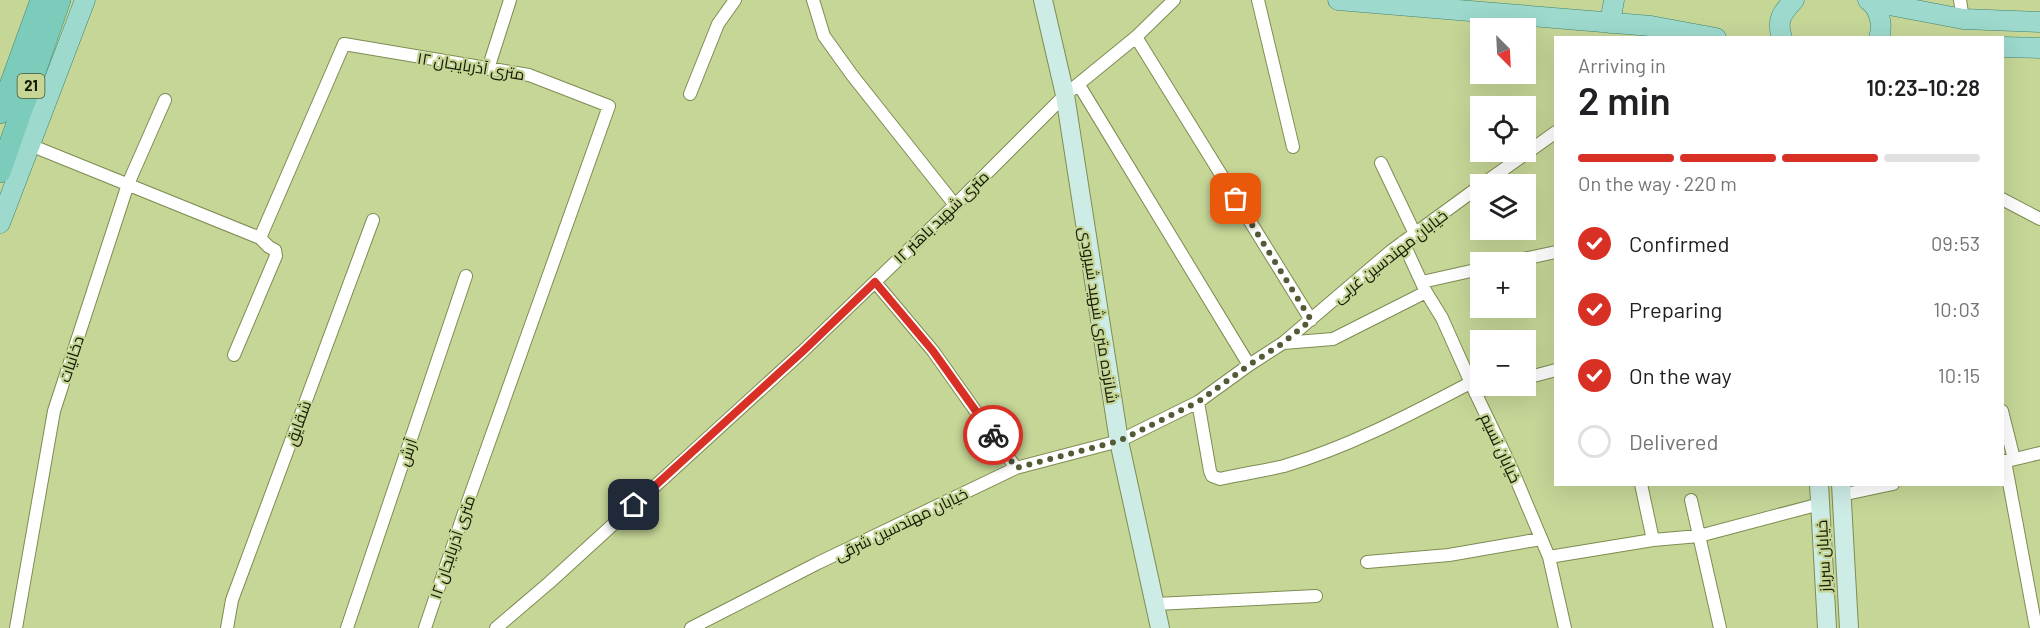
<!DOCTYPE html>
<html lang="en">
<head>
<meta charset="utf-8">
<style>
	body { margin:0; font-family:Barlow,Cairo,sans-serif; background:#f2f2f2; color:#202124; height:100vh; display:flex; flex-direction:column; font-size:22px; white-space:nowrap }
	* { box-sizing:border-box; margin:0 }
	p { font-size:20px; color:#757577 }
	.icon { flex:none; width:33px; height:33px; fill:none; stroke:currentColor; stroke-width:2; stroke-linecap:round; stroke-linejoin:round }
	.map { position:relative; flex:1; overflow:hidden }
	.details { position:absolute; left:1554px; top:36px; width:450px; height:450px; display:flex; flex-direction:column; background:#fff; border-radius:0px; box-shadow:0 6px 24px #0002 }
	.details>* { flex:none }
	.needle { width:39px; rotate:156deg }
	.controls { position:absolute; left:1470px; top:18px; display:grid; gap:12px }
	.controls a { display:grid; place-items:center; width:66px; height:66px; border-radius:0px; background:#fff; box-shadow:0 6px 24px #0002; font-size:30px }
	.pin { position:absolute; display:grid; place-items:center; width:51px; height:51px; color:#fff; margin:-26px; border-radius:12px; box-shadow:0 3px 9px #0006 }
	.courier { position:absolute; display:grid; place-items:center; width:60px; height:60px; margin:-30px; border:4px solid #d93025; border-radius:50%; background:#fff; color:#222; box-shadow:0 2px 8px #0007 }
	.summary em { font-style:normal; font-weight:600 }
	.summary div { display:flex; flex-direction:column-reverse }
	.summary { display:flex; align-items:center; justify-content:space-between; height:102px; padding:0 24px }
	h1 { font-size:39px; font-weight:600; line-height:45px }
	.bar { display:grid; grid-template-columns:repeat(4,1fr); gap:9px 6px; align-content:center; height:72px; padding:0 24px }
	.bar i { height:8px; border-radius:4px; background:#e0e0e0 }
	.bar .selected { background:#d93025 }
	.bar p { grid-column:span 4 }
	ol { padding:0 24px; list-style:none }
	li { display:flex; align-items:center; gap:18px; height:66px }
	li p { margin-inline-start:auto }
	li .icon { padding:6px; border-radius:50%; background:#d93025; color:#fff; stroke-width:4 }
	li:last-child { color:#757577 }
	li i { width:33px; height:33px; border:3px solid #e0e0e0; border-radius:50% }
	.map>svg:first-child { display:block }
</style>
</head>
<body>
<div class="map">
<svg width="2040" height="628" viewBox="0 0 2040 628">
	<rect width="100%" height="100%" fill="#c6d697"/>
	<g fill="none" stroke-linecap="round" stroke-linejoin="round">
		<g stroke="#7e8c51" stroke-width="14">
			<path id="minor" d="M813 0 824 36 852 75 955 205
				M1258 0 1293 147
				M1960 0 1963 19
				M1136 37 1311 320
				M488 69 510 0
				M1079 85 1249 365
				M690 94 718 24 735 0
				M30 145 260 238 344 44 529 75 609 106 466 507 425 628
				M1381 163 1415 234
				M1483 184 1556 132
				M2002 199 2040 219
				M1403 242 1426 292 1442 318 1475 392 1511 467 1549 557 1565 628
				M1509 262 1556 252
				M875 282 933 351 1016 468
				M1422 282 1480 269
				M1283 343 1333 339 1426 292
				M234 355 276 256 275 250 269 247 260 238
				M1526 378 1556 370
				M1475 392 1499 386
				M1198 402 1210 471 1212 476 1220 479C1241 474 1263 471 1284 466 1349 447 1411 414 1470 383
				M2002 411 2014 459
				M2005 461 2036 628
				M2007 461 2040 453
				M1641 484 1653 540
				M1841 495 1893 484
				M1691 500 1720 628
				M1549 557 1653 540 1699 536 1820 504
				M1367 562 1449 555 1541 539
				M1156 604 1316 596
				M16 628 54 411 128 184 165 100
				M227 628 232 600 373 220
				M347 628 466 276
				M496 628 550 582 802 352 955 205 1065 95 1136 37 1174 0
				M691 628 818 563 1016 468 1119 441 1198 402 1249 365 1283 343 1391 251 1480 186"/>
		</g>
		<g stroke="#7e8c51" stroke-width="20">
			<path id="secondary" d="M1043 0 1065 95 1119 441 1160 628
				M1819 484 1827 628
				M1841 484 1849 628"/>
		</g>
		<g stroke="#428570" stroke-width="21">
			<path id="primary" d="M1338 0 1651 26 1716 38
				M1868 0C1880 8 1883 25 1879 38
				M1873 2 1963 19 2040 22
				M1610 23 1614 0
				M1782 38C1776 20 1782 13 1794 0
				M2002 47 2040 48
				M0 223 85 0"/>
		</g>
		<g stroke="#428570" stroke-width="22">
			<path id="trunk" d="M0 113 41 0
				M0 172 60 0"/>
		</g>
		<use href="#minor" stroke="#fff" stroke-width="12"/>
		<use href="#secondary" stroke="#ceece6" stroke-width="18"/>
		<use href="#primary" stroke="#9dd9cd" stroke-width="20"/>
		<use href="#trunk" stroke="#7cccbc" stroke-width="21"/>
	</g>
	<g fill="none" stroke-linecap="round" stroke-linejoin="round">
		<path stroke="#525b36" stroke-width="6" stroke-dasharray="0 10.8" d="M993 435 1016 468 1119 441 1198 402 1249 365 1283 343 1311 320 1236 199"/>
		<path stroke="#d93025" stroke-width="8" d="M634 505 802 352 875 282 933 351 993 435"/>
	</g>
	<g text-anchor="middle" stroke-width="4.5" stroke-linejoin="round" paint-order="stroke">
		<rect fill="#c6d697" stroke="#49522f" stroke-width="1.5" x="17.5" y="74" width="27" height="24" rx="4.5"/>
		<g font-size="15" font-weight="bold" fill="#141902">
			<text x="31" y="91">21</text>
		</g>
		<g font-size="16" fill="#141902" stroke="#c6d697">
			<text transform="translate(471 66) rotate(9)" y="6">۱۲ متری آذربایجان</text>
			<text transform="translate(941 217) rotate(-44)" y="6">۱۲ متری شهید باهنر</text>
			<text transform="translate(1390 256) rotate(-38)" y="6">خیابان مهندسین غربی</text>
			<text transform="translate(1099 315) rotate(81)" y="6">شانزده متری شهید شیرودی</text>
			<text transform="translate(71 359) rotate(-72)" y="6">دخانیات</text>
			<text transform="translate(298 423) rotate(-70)" y="6">شقایق</text>
			<text transform="translate(1501 448) rotate(65)" y="6">خیابان نسیم</text>
			<text transform="translate(407 452) rotate(-71)" y="6">آرش</text>
			<text transform="translate(901 524) rotate(-26)" y="6">خیابان مهندسین شرقی</text>
			<text transform="translate(452 547) rotate(-71)" y="6">۱۲ متری آذربایجان</text>
			<text transform="translate(1823 556) rotate(-93)" y="6">خیابان سرباز</text>
		</g>
	</g>
</svg>
<div class="controls">
<a><svg class="needle" viewBox="-14 -14 28 28"><path d="M0-13l5 13h-10z" fill="#e53935"/><path d="M0 13l5-13h-10z" fill="#757577"/></svg></a>
<a><svg class="icon" aria-label="locate" viewBox="0 0 24 24"><circle cx="12" cy="12" r="6"/><path d="M12 2v4M12 18v4M2 12h4M18 12h4"/></svg></a>
<a><svg class="icon" aria-label="layers" viewBox="0 0 24 24"><path d="M12 4l9 5-9 5-9-5zM3 14l9 5 9-5"/></svg></a>
<a>+</a>
<a>−</a>
</div>
<div class="pin" style="left:1236px;top:199px;background:#ea580c"><svg class="icon" aria-label="bag" viewBox="0 0 24 24"><path d="M5 8h14l-1 12H6zM9 8a3 3 0 0 1 6 0"/></svg></div>
<div class="pin" style="left:634px;top:505px;background:#1f2937"><svg class="icon" aria-label="home" viewBox="0 0 24 24"><path d="M3 11l9-7 9 7M6 9v11h12V9"/></svg></div>
<div class="courier" style="left:993px;top:435px"><svg class="icon" aria-label="bike" viewBox="0 0 24 24"><circle cx="6" cy="16" r="4"/><circle cx="18" cy="16" r="4"/><path d="M6 16l4-8h5l3 8M10 8l3 8H6M13 5h3"/></svg></div>
<section class="details">
<div class="summary"><div><h1>2 min</h1><p>Arriving in</p></div><em>10:23–10:28</em></div>
<div class="bar"><i class="selected"></i><i class="selected"></i><i class="selected"></i><i></i><p>On the way · 220 m</p></div>
<ol>
<li><svg class="icon" aria-label="check" viewBox="0 0 24 24"><path d="M5 12l5 5 9-10"/></svg>Confirmed<p>09:53</p></li>
<li><svg class="icon" aria-label="check" viewBox="0 0 24 24"><path d="M5 12l5 5 9-10"/></svg>Preparing<p>10:03</p></li>
<li><svg class="icon" aria-label="check" viewBox="0 0 24 24"><path d="M5 12l5 5 9-10"/></svg>On the way<p>10:15</p></li>
<li><i></i>Delivered</li>
</ol>
</section>
</div>
</body>
</html>
